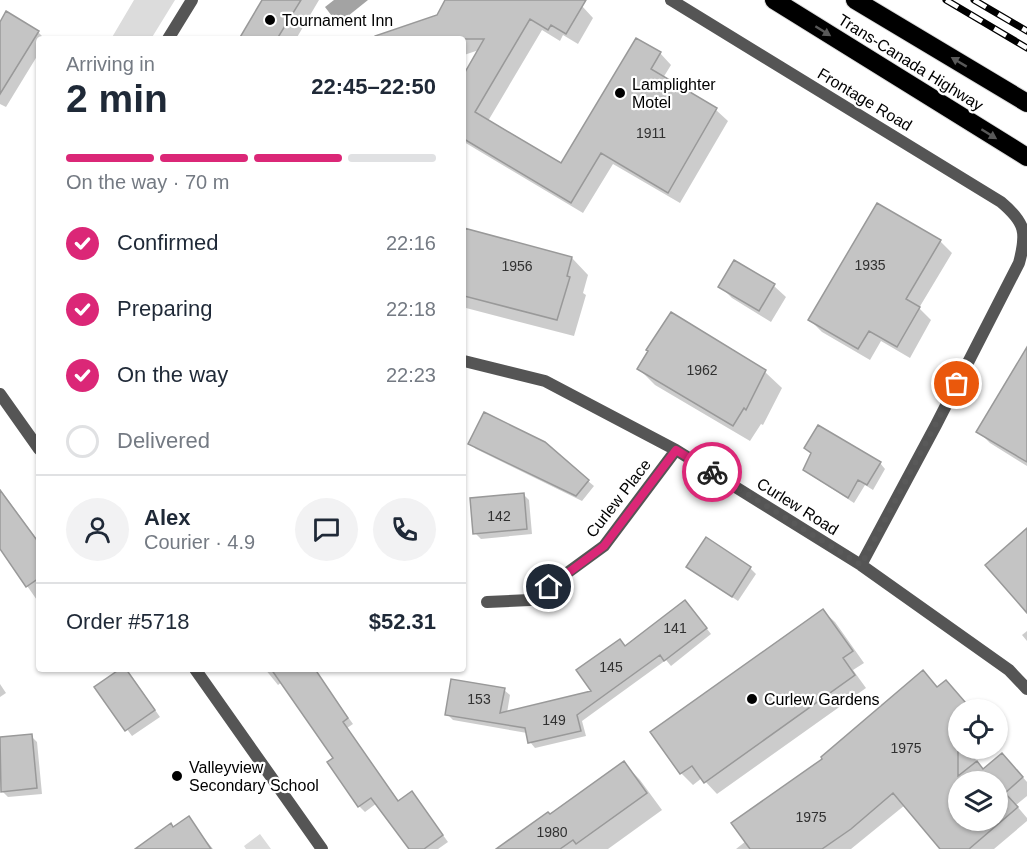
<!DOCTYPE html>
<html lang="en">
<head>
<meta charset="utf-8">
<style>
	body { margin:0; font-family:Helvetica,sans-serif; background:#f2f2f3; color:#1f2937; height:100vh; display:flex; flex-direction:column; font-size:22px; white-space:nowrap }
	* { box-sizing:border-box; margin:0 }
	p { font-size:20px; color:#747a83 }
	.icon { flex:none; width:33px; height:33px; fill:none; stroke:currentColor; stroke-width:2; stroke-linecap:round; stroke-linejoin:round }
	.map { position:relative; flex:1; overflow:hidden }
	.panel { position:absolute; left:36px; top:36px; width:430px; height:636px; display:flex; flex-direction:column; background:#fff; border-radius:6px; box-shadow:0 2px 4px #0004 }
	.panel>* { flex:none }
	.tools { position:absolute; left:948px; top:699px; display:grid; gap:12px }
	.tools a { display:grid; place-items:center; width:60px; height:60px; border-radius:50%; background:#fff; box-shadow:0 2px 4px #0004; font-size:30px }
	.pin { position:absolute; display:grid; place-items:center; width:51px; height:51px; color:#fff; margin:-26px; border:3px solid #fff; border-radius:50%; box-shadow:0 2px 6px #0007 }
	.courier { position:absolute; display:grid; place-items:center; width:60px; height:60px; margin:-30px; border:4px solid #db2777; border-radius:50%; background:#fff; color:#222; box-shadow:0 2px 8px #0007 }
	.overview em { font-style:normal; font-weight:700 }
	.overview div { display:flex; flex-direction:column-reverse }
	.overview { display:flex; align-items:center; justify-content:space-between; height:102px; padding:0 30px }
	h1 { font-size:39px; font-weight:700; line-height:45px }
	.bar { display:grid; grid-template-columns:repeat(4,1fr); gap:9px 6px; align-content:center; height:72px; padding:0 30px }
	.bar i { height:8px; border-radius:4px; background:#e0e1e3 }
	.bar .current { background:#db2777 }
	.bar p { grid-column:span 4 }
	.line { display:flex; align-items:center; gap:15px; padding:0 30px; border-top:2px solid #e0e1e3 }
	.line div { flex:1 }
	.round { display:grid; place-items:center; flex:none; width:63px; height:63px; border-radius:32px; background:#f2f2f3 }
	ol { padding:0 30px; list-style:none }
	li { display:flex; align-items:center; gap:18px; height:66px }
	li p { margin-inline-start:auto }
	li .icon { padding:6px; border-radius:50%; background:#db2777; color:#fff; stroke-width:4 }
	li:last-child { color:#747a83 }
	li i { width:33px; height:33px; border:3px solid #e0e1e3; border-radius:50% }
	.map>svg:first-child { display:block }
</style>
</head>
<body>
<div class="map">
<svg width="1027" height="849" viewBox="0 0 1027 849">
	<rect width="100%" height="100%" fill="#fff"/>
	<path fill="#dcdcdc" d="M134 0H175L151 39H111Z
		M260 834 271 849H246L244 846Z"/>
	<path fill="#a3a3a3" d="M334 0H368L338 24 325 7Z"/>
	<path fill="#0003" fill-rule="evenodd" d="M264 0H319L296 39H240Z
		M446 0H571L582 6 593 18 578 44 563 35 560 41 542 30 488 121 562 165 660 53 671 65 663 78 716 110 728 121 680 203 613 164 583 213 464 142V76L479 50 464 55V39H371L438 16Z
		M0 25 38 32 45 39H39V53L6 107 0 104Z
		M464 230 572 258 588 275 583 293 586 295 574 336 466 308 464 306Z
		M940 241 952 253 919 308 931 320 910 358 881 341 870 360 822 332 810 320Z
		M735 262 774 286 786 297 771 322 732 298 720 286Z
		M672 314 765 372 782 388 763 425 761 424 750 441 655 385 639 369Z
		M1027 350V466L990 443 978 431Z
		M470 444 588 481 594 486 582 501 476 449Z
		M806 448 880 463 885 469 873 490 865 485 854 503 811 475 805 469 812 455Z
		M0 489 39 542V603L0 547Z
		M523 494 529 500 532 534 481 539 475 533Z
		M688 567 750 568 756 574 738 601Z
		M690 607 711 634 671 666 666 660 582 721 586 736 535 748 530 742 527 733 453 720 447 714 504 690 510 695 507 713 594 692 620 641 626 647Z
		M823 611 835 622 864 663 853 670 866 688 717 794 702 778 693 785 681 773 652 732Z
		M1027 631V641L1022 635Z
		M122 669 130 674 160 717 132 736 96 687Z
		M265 669H307L318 675 353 724 347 728 399 802 417 799 448 842 438 849H411L377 803 365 812 359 806 335 759 282 682 278 685Z
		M0 684 6 693 0 697Z
		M938 688 958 710V748H970L968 750 984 770 1014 767 1027 782V796L1016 805 1027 818V821L994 849H942L905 805 851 849H736ZM958 782H998V820H958Z
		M31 736 37 742 42 794 8 797 2 791 0 739Z
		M624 763 640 780 662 810 608 849H497L550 816Z
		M188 818 213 849H137L174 829Z"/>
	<path fill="#c4c4c4" stroke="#999" stroke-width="1.5" fill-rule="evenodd" d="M262 0H301L277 39H239Z
		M445 0H586L566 34 551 25 548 30 530 19 475 112 561 163 636 38 661 52 651 69 717 108 668 193 601 153 571 203 464 139V74L484 39H375V36L437 15Z
		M6 11 39 31 0 94V22Z
		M877 203 941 240 906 299 920 307 897 347 869 331 858 349 808 320Z
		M464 228 572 257 567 276 570 277 557 320 464 296Z
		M734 260 775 284 759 311 718 287Z
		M671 312 766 370 746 410 744 408 733 426 637 369 648 351 646 350Z
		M1027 347V462L976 432Z
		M484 412 545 442 589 480 576 496 468 444Z
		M818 425 881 462 867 485 858 480 848 498 803 470 811 453 804 448Z
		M0 490 39 543V578L26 587 0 549Z
		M524 493 527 529 473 534 470 498Z
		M1027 528V613L985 565Z
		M706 537 751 567 732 597 686 567Z
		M685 600 707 628 664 661 660 655 577 715 581 731 528 743 525 728 445 715 451 679 505 688 500 713 591 691 576 670 620 639 625 646Z
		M823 609 853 651 843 658 855 675 704 783 692 766 680 774 650 732Z
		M120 669H126L155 710 125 731 94 687Z
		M271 669H315L348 718 343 722 398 801 412 791 443 835 424 849H409L371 798 358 807 327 762 333 758Z
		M923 670 937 687 946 680 972 710H958V776L977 761 983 769 1002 753 1023 777 1005 793 1018 807 969 849H940L893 793 851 829 822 849H750L731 823 822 759 821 757ZM958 782H998V820H958Z
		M32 734 37 788 1 792 0 737Z
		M624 761 647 793 576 844 573 840 560 849H496L548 812 550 814Z
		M189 816 211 849H135L171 823 173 827Z"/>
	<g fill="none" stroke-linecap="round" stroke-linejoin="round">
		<g stroke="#dbdbdb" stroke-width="20">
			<path id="highway" d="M774 0 1027 157
				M855 0 1027 103"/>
		</g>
		<path stroke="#555" stroke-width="12" d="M671 0 1001 202C1026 223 1027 233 1019 263L936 425 861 565
			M168 39 192 0
			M464 361 545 381 676 450 861 565 1009 670 1027 689
			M0 394 39 449
			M487 602 530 600 604 546 676 450
			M195 669 322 849"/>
		<use href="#highway" stroke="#000" stroke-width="18"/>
		<g stroke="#000" stroke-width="7">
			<path id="rail" d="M946 0 1027 48
				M974 0 1027 31"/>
		</g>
		<use href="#rail" stroke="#fff" stroke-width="4.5" stroke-dasharray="14" stroke-linecap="butt"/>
	</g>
	<defs><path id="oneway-solid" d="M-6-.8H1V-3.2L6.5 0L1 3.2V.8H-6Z" transform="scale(1.5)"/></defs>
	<g fill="#595959">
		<use href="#oneway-solid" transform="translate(823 31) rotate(32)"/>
		<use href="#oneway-solid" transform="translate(959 62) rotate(-149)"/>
		<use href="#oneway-solid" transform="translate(989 134) rotate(32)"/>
	</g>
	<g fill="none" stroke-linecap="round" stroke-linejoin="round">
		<path stroke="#595959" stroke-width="6" stroke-dasharray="0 10.8" d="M712 472 861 565 957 384"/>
		<path stroke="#db2777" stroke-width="8" d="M549 587 604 546 676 450 712 472"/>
	</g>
	<g fill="#000" stroke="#fff" stroke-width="2">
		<circle cx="270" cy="20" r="6"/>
		<circle cx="620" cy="93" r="6"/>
		<circle cx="752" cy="699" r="6"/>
		<circle cx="177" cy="776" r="6"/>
	</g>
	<g text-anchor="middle" stroke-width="4.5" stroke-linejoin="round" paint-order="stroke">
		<g font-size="14" fill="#313131">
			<text x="651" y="138">1911</text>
			<text x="870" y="270">1935</text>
			<text x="517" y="271">1956</text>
			<text x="702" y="375">1962</text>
			<text x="499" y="521">142</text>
			<text x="675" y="633">141</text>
			<text x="611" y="672">145</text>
			<text x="479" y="704">153</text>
			<text x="554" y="725">149</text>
			<text x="906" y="753">1975</text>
			<text x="811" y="822">1975</text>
			<text x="552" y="837">1980</text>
		</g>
		<g font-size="16" fill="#000" stroke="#fff" text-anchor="start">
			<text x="282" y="26">Tournament Inn</text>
			<text x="632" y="90">Lamplighter<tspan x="632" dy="18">Motel</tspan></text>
			<text x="764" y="705">Curlew Gardens</text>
			<text x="189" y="773">Valleyview<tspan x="189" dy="18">Secondary School</tspan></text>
		</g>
		<g font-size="16" fill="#000" stroke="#fff">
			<text transform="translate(911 62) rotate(32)" y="6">Trans-Canada Highway</text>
			<text transform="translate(865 99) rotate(31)" y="6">Frontage Road</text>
			<text transform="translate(618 498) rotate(-52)" y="6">Curlew Place</text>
			<text transform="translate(798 506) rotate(32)" y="6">Curlew Road</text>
		</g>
	</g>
</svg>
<div class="tools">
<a><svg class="icon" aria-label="locate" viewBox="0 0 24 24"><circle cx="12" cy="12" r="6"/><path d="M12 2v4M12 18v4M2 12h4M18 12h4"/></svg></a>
<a><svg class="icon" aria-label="layers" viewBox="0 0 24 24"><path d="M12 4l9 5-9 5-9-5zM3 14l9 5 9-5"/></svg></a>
</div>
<div class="pin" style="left:957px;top:384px;background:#ea580c"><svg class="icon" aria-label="bag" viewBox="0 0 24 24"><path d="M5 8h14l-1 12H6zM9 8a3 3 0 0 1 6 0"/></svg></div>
<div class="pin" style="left:549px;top:587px;background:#1f2937"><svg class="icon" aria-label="home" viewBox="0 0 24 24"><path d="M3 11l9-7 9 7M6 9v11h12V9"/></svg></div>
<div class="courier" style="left:712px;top:472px"><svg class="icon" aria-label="bike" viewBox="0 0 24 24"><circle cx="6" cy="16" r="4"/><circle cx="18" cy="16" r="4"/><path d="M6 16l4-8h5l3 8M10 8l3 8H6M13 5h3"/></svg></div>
<section class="panel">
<div class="overview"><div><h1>2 min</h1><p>Arriving in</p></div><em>22:45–22:50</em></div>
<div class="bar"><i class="current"></i><i class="current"></i><i class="current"></i><i></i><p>On the way · 70 m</p></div>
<ol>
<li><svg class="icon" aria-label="check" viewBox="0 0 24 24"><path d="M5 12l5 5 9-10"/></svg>Confirmed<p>22:16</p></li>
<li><svg class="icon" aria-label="check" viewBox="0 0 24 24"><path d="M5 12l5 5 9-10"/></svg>Preparing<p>22:18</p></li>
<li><svg class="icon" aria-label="check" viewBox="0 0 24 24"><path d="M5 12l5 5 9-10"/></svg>On the way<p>22:23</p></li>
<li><i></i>Delivered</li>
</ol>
<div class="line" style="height:108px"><a class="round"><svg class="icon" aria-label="person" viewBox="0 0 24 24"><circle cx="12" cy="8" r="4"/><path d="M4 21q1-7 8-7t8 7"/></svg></a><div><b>Alex</b><p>Courier · 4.9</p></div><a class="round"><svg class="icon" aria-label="chat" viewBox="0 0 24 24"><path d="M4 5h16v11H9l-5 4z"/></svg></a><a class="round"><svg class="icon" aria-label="phone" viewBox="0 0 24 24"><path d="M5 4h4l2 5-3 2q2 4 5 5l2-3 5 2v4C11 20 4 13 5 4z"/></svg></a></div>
<div class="line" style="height:78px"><div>Order #5718</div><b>$52.31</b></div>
</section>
</div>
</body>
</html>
